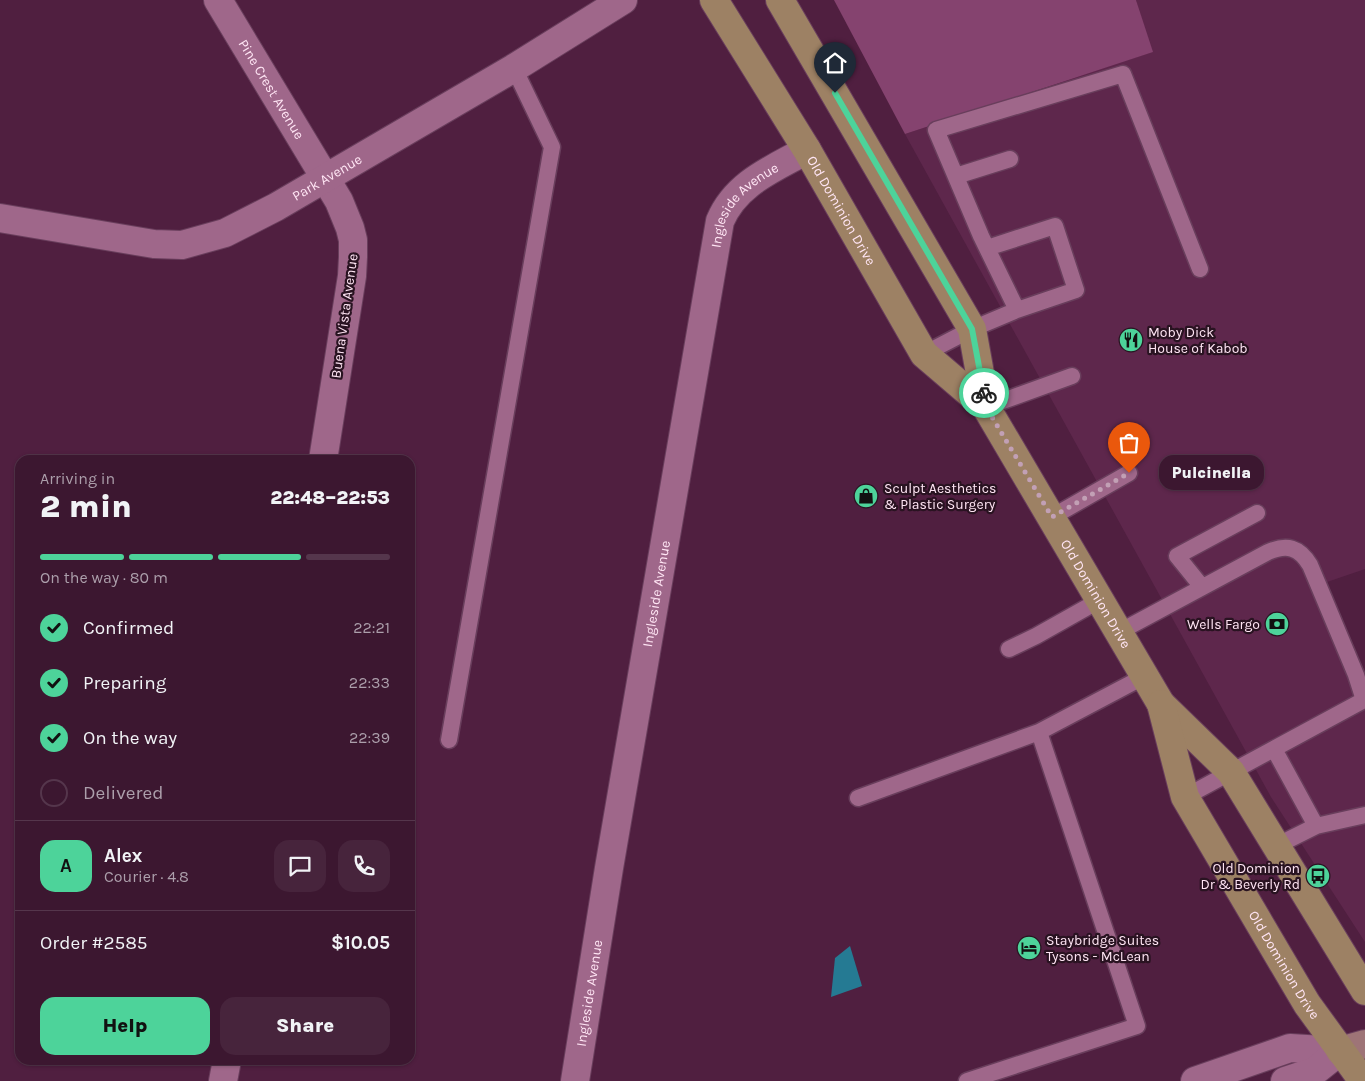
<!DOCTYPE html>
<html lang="en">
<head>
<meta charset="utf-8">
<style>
	body { margin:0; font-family:Karla,sans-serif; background:#47243c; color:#f1f3f6; height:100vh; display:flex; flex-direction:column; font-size:19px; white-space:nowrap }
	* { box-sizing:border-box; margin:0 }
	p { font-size:16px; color:#ac9fab }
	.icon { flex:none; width:28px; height:28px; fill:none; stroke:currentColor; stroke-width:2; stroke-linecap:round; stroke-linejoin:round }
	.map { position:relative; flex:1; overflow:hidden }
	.details { position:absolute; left:15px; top:455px; width:400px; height:610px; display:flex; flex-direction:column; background:#3c1730; border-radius:15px; box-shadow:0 1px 4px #0004,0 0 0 1px #55364c }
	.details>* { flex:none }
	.pin { position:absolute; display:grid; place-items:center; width:42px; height:42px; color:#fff; margin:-51px -21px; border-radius:50% 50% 50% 0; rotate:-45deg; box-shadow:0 0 5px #0007 }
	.pin .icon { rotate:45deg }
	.courier { position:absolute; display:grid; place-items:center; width:50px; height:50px; margin:-25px; border:4px solid #4dd39a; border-radius:50%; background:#fff; color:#222; box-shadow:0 1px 6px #0007 }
	.bubble { position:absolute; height:35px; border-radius:15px; background:#3c1730; box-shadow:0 1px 4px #0004,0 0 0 1px #55364c; font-size:16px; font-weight:800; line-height:35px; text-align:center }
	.headline em { font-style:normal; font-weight:800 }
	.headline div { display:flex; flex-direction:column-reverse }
	.headline { display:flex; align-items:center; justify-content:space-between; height:85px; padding:0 25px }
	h1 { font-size:32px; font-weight:800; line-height:38px }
	.bar { display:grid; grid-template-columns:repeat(4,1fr); gap:8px 5px; align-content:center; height:60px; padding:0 25px }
	.bar i { height:6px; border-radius:4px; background:#55364c }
	.bar .active { background:#4dd39a }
	.bar p { grid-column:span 4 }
	.line { display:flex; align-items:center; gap:12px; padding:0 25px; border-top:1px solid #55364c }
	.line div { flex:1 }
	.round { display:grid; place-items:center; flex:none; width:52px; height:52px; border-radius:15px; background:#47243c }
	ol { padding:0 25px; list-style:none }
	li { display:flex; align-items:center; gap:15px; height:55px }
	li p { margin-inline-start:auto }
	li .icon { padding:5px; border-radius:50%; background:#4dd39a; color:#111; stroke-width:4 }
	li:last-child { color:#ac9fab }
	li i { width:28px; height:28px; border:2px solid #55364c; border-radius:50% }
	.primary-button { display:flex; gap:10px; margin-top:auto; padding:10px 25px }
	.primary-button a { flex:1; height:58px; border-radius:15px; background:#4dd39a; color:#111; font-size:20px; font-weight:800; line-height:58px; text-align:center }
	.primary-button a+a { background:#47243c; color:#f1f3f6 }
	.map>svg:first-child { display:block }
</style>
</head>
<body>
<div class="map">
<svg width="1365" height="1081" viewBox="0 0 1365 1081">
	<rect width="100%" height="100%" fill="#501f40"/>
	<path fill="#5e274c" d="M1136 0H1365V569L1327 582 1365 699V942L1271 797 905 134 1152 52Z"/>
	<path fill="#85436f" d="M834 0H1136L1153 52 905 134Z"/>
	<path fill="#257a93" d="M850 946 862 986 831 997 835 958Z"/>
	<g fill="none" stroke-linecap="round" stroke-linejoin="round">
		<g stroke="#693e5c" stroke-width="19">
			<path id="lane" d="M956 176 1010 159
				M987 248 1055 226 1076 290 1017 310
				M924 354 972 329 1017 310 981 236 936 130 1123 74 1200 269
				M986 407 1072 376
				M1052 517 1129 473
				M1202 587 1177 556 1257 513
				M1119 632 1268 552C1287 544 1299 547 1310 565L1356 675 1364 700 1185 797
				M1009 649 1036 636 1100 600
				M1039 732 1145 676
				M449 740 552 147 514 68
				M1274 749 1316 826
				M858 798 1039 732 1137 1026 967 1081
				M1276 846 1316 826 1365 815"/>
		</g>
		<g stroke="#693e5c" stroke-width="30">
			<g id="street">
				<path id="s1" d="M218 0 339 201 350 228 353 240V257L352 276 323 460"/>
				<path id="s2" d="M0 218 154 244 182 245 225 233 276 207 514 68 623 0"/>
				<path d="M223 1081 227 1060"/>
				<path id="s3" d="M575 1081 609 868 720 221C736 183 773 169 807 150"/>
				<path d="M1195 1081 1290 1048 1340 1051"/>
				<path d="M1285 1081 1315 1071 1340 1051"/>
			</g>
		</g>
		<g stroke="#693e5c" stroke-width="30">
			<path id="secondary" d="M1340 1051 1365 1044"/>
		</g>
		<g stroke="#693e5c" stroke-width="30">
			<g id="primary">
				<path id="s4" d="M714 0 807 150 924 354 986 407 1161 704 1231 772 1365 991"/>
				<path d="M780 0 972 329 986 407"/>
				<path id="s5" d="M1161 704 1185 797 1307 1004 1363 1081"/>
			</g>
		</g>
		<use href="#lane" stroke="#9f678a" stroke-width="16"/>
		<use href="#street" stroke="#9f678a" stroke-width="28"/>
		<use href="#secondary" stroke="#9e7477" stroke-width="28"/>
		<use href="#primary" stroke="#9d8164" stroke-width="28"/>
	</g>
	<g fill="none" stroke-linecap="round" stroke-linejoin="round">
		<path stroke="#c2a0b5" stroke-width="5" stroke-dasharray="0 9" d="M984 393 986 407 1052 517 1129 473"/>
		<path stroke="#4dd39a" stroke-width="6" d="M835 93 972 329 984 393"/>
	</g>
	<defs>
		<g id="restaurant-disc" transform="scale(1.25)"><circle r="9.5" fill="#4dd39a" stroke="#291321"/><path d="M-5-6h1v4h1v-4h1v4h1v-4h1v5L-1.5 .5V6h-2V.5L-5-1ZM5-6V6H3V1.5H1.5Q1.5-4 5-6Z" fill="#111"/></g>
		<g id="shop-disc" transform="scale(1.25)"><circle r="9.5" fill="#4dd39a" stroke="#291321"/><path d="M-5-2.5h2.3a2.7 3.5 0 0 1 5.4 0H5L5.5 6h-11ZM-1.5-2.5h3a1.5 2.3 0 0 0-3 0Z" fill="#111"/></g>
		<g id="bank-disc" transform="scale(1.25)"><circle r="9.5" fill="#4dd39a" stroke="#291321"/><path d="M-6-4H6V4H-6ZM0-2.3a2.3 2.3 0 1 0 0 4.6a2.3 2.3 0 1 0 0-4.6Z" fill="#111"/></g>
		<g id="bus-disc" transform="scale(1.25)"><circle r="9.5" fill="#4dd39a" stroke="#291321"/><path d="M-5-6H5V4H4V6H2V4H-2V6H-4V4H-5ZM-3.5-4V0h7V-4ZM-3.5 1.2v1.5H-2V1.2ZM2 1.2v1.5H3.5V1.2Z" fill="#111"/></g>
		<g id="hotel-disc" transform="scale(1.25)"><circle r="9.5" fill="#4dd39a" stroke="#291321"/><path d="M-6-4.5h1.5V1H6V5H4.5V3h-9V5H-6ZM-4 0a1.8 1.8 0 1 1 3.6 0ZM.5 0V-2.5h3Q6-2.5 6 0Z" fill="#111"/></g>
	</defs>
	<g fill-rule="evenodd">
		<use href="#restaurant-disc" x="1131" y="340"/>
		<use href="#shop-disc" x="866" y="496"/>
		<use href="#bank-disc" x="1277" y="624"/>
		<use href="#bus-disc" x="1318" y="876"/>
		<use href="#hotel-disc" x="1029" y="948"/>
	</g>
	<g text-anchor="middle" stroke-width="4.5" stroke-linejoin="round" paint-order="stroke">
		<g font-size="14" fill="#ffe5f4" stroke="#291321">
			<text dy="5" stroke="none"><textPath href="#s1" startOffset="104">Pine Crest Avenue</textPath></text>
			<text dy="5" stroke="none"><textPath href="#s2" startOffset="345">Park Avenue</textPath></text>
			<text dy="5" stroke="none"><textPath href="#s3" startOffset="899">Ingleside Avenue</textPath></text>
			<text dy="5" stroke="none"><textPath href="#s4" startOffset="246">Old Dominion Drive</textPath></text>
			<text transform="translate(344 316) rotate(-82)" y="5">Buena Vista Avenue</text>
			<text dy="5" stroke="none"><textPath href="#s3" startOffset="494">Ingleside Avenue</textPath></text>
			<text dy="5" stroke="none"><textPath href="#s4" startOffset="710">Old Dominion Drive</textPath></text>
			<text dy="5" stroke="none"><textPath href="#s5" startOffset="291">Old Dominion Drive</textPath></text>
			<text dy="5" stroke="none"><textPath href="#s3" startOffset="89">Ingleside Avenue</textPath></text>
		</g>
		<g font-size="14" fill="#ffe5f4" stroke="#291321" text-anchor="start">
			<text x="1148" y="337">Moby Dick<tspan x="1148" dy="16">House of Kabob</tspan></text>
			<text x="884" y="493">Sculpt Aesthetics<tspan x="884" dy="16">&amp; Plastic Surgery</tspan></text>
			<text x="1260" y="629" text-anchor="end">Wells Fargo</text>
			<text x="1300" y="873" text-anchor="end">Old Dominion<tspan x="1300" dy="16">Dr &amp; Beverly Rd</tspan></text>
			<text x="1046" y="945">Staybridge Suites<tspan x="1046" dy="16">Tysons - McLean</tspan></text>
		</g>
	</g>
</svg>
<div class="pin" style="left:1129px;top:473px;background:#ea580c"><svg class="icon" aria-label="bag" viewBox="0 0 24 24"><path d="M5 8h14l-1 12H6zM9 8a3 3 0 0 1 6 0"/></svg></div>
<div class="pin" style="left:835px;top:93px;background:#1f2937"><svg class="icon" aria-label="home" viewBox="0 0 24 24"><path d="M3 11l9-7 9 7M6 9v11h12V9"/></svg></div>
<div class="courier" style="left:984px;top:393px"><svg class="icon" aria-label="bike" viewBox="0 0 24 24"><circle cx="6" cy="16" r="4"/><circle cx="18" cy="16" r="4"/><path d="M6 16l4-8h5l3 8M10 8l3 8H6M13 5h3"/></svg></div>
<div class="bubble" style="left:1159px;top:455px;width:105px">Pulcinella</div>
<section class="details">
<div class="headline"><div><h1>2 min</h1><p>Arriving in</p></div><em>22:48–22:53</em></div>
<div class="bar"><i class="active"></i><i class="active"></i><i class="active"></i><i></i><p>On the way · 80 m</p></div>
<ol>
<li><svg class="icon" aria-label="check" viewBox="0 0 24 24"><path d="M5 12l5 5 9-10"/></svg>Confirmed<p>22:21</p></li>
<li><svg class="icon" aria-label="check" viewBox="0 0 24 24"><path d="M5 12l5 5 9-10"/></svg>Preparing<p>22:33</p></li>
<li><svg class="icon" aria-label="check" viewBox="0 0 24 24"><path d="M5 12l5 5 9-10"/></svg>On the way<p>22:39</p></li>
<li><i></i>Delivered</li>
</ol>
<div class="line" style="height:90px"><b class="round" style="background:#4dd39a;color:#111">A</b><div><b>Alex</b><p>Courier · 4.8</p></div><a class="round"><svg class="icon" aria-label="chat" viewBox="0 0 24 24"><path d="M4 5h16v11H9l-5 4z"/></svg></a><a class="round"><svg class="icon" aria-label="phone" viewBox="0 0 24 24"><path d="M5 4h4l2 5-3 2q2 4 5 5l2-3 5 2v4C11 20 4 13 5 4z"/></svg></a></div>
<div class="line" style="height:65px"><div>Order #2585</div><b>$10.05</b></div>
<div class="primary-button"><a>Help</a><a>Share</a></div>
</section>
</div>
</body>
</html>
